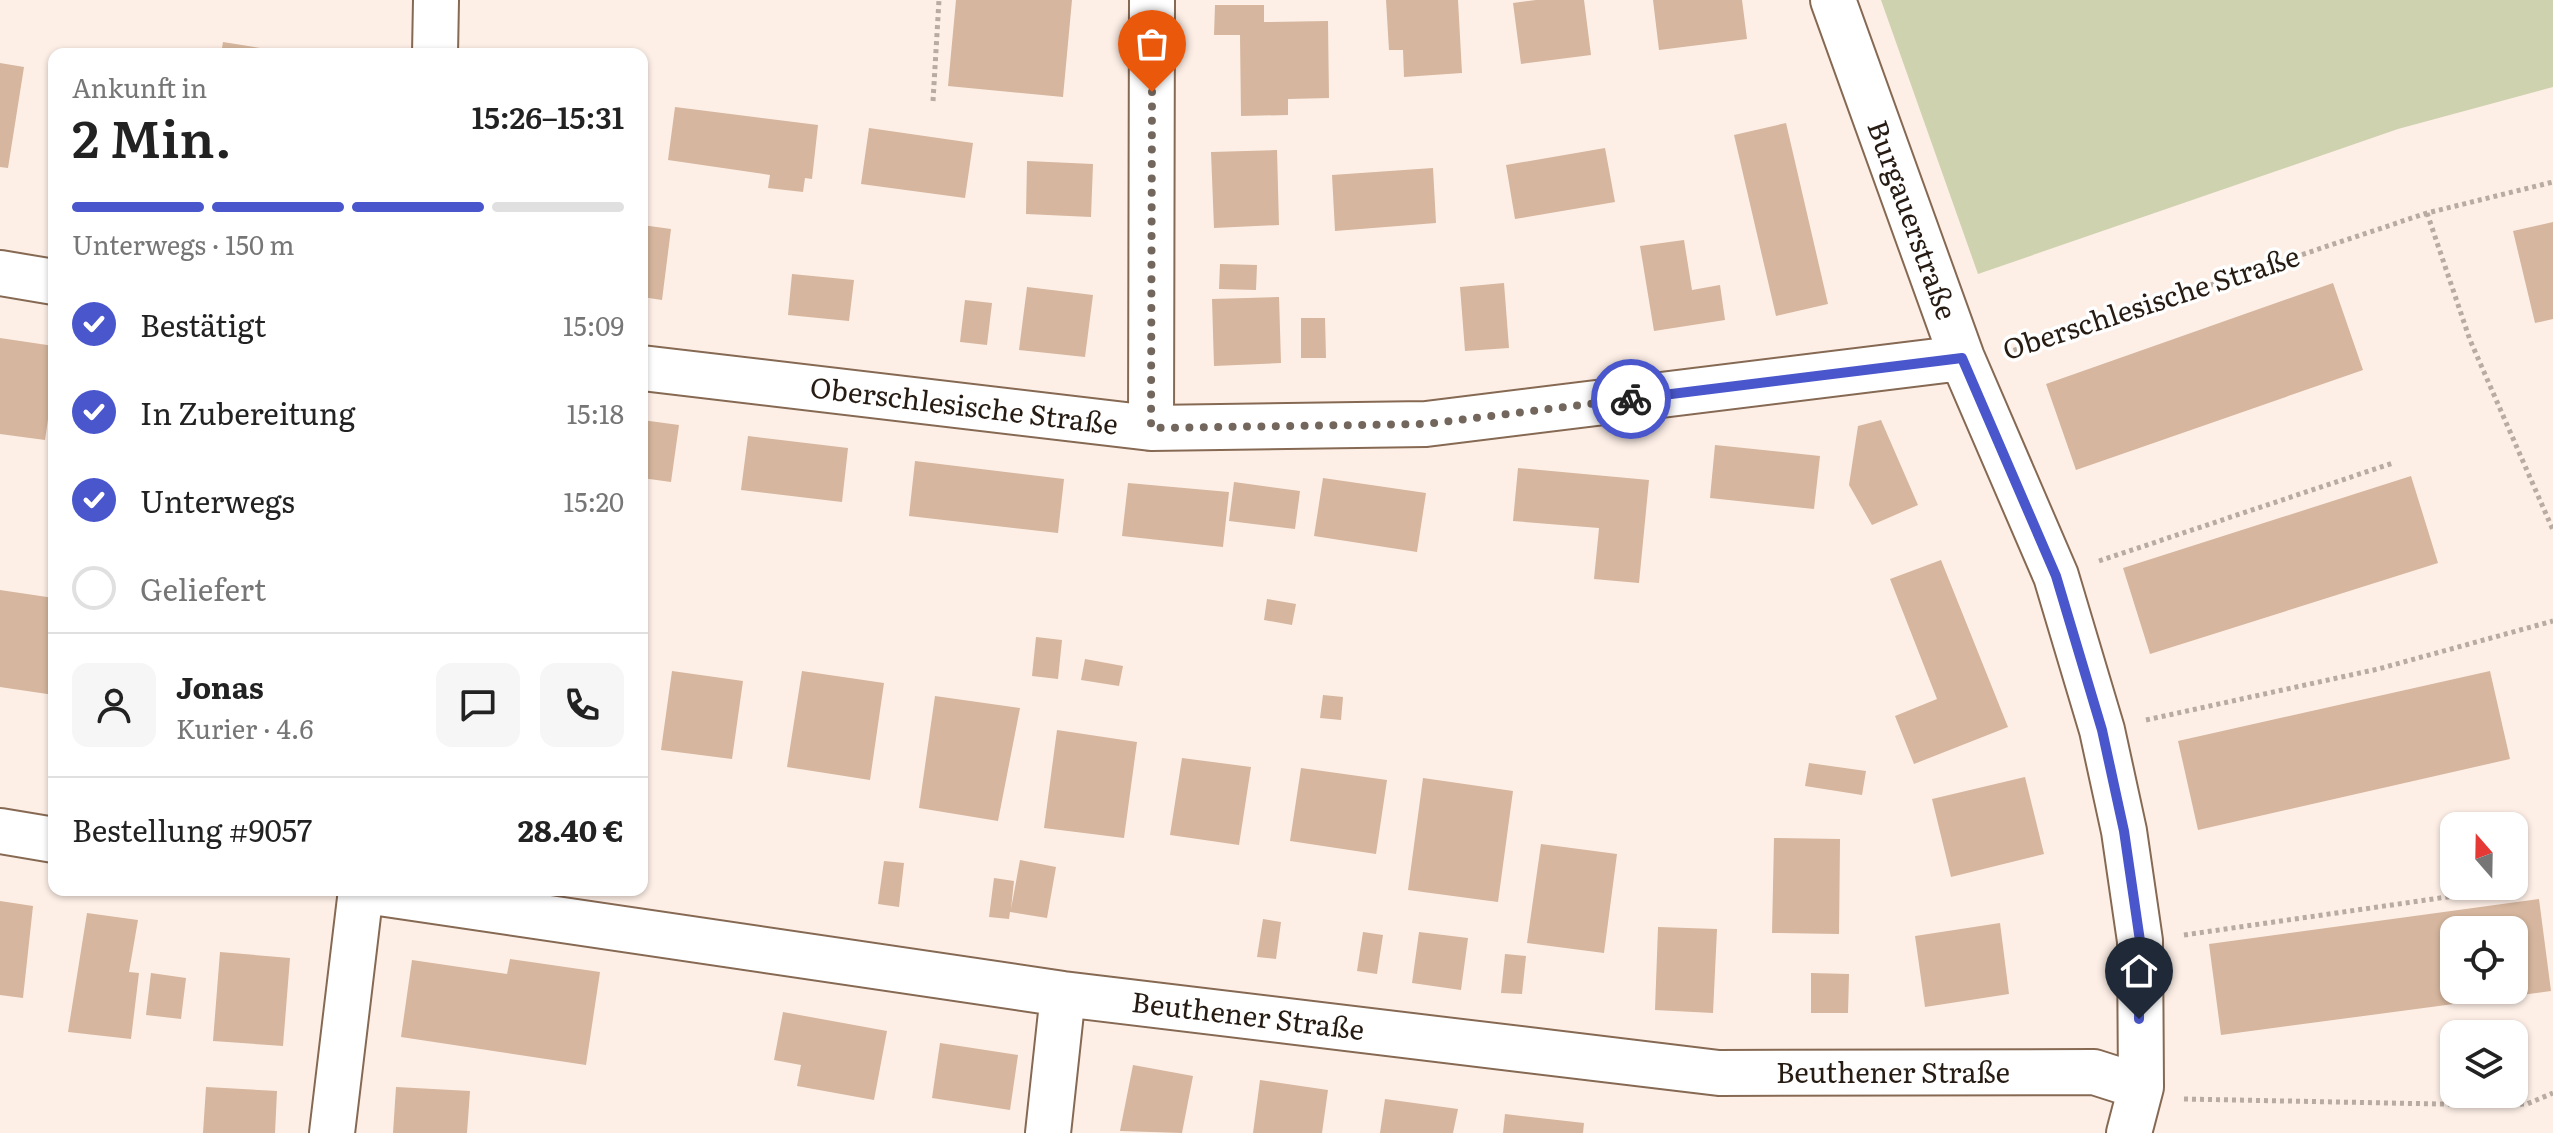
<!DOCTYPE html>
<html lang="de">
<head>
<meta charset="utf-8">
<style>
	body { margin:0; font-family:Literata,serif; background:#f6f6f6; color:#222; height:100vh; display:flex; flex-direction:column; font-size:30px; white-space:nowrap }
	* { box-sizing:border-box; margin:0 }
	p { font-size:26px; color:#767676 }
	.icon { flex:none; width:44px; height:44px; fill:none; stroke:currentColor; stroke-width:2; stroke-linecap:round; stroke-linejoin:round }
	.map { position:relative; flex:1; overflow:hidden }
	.panel { position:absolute; left:48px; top:48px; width:600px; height:848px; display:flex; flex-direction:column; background:#fff; border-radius:16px; box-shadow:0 2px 6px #0004 }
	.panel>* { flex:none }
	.needle { width:52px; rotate:340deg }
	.controls { position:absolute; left:2440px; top:812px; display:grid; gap:16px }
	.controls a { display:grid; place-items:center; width:88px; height:88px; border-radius:16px; background:#fff; box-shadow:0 2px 6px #0004; font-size:40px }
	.pin { position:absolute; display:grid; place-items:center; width:68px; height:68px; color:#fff; margin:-82px -34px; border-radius:50% 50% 50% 0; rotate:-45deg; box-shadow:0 0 8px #0007 }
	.pin .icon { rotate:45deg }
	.courier { position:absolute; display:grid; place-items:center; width:80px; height:80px; margin:-40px; border:6px solid #4a57cc; border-radius:50%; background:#fff; color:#222; box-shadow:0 2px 10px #0007 }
	.head em { font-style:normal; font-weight:600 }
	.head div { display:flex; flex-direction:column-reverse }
	.head { display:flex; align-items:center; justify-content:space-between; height:136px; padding:0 24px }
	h1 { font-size:52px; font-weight:600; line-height:60px }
	.bar { display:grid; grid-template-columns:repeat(4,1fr); gap:12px 8px; align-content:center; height:96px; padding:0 24px }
	.bar i { height:10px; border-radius:6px; background:#e0e0e0 }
	.bar .on { background:#4a57cc }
	.bar p { grid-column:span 4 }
	.line { display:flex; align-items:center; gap:20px; padding:0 24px; border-top:2px solid #e0e0e0 }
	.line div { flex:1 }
	.round { display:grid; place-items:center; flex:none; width:84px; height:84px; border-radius:16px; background:#f6f6f6 }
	ol { padding:0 24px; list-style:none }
	li { display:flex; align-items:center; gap:24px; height:88px }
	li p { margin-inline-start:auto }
	li .icon { padding:8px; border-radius:50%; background:#4a57cc; color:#fff; stroke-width:4 }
	li:last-child { color:#767676 }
	li i { width:44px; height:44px; border:4px solid #e0e0e0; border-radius:50% }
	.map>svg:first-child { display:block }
</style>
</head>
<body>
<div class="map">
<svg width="2553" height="1133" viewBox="0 0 2553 1133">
	<rect width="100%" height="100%" fill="#fdefe6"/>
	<path fill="#ced2af" d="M1881 0H2553V87L2398 129 1978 274Z"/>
	<path fill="#d6b69e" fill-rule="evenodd" d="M956 0H1072L1063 97 948 86Z
		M1386 0H1458L1462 73 1404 77 1403 50H1389Z
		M1536 0H1584L1591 55 1521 64 1513 3Z
		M1653 0H1742L1747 39 1659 50Z
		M1215 5H1264V22L1328 21 1329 98 1288 99V115L1241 116 1240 35H1214Z
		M223 42 285 52 284 54H221Z
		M0 63 24 67 8 168 0 167Z
		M675 107 818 125 812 179 805 178 803 192 768 188 770 175 668 160Z
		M1786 123 1828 304 1776 316 1734 135Z
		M869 128 973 143 965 198 861 184Z
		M1605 148 1615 202 1515 219 1506 165Z
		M1277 150 1279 225 1214 228 1211 152Z
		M1027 161 1093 164 1091 217 1026 214Z
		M1433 168 1436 223 1335 231 1332 175Z
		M2553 222V319L2535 323 2513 231Z
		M642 225 671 229 662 300 642 297Z
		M1684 240 1692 290 1720 285 1725 320 1654 331 1640 246Z
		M1220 264 1257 265 1256 290 1219 289Z
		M792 274 854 280 849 321 788 315Z
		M1504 283 1509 348 1465 351 1460 287Z
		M2333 283 2363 370 2076 470 2046 384Z
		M1027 287 1093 295 1085 357 1019 350Z
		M1279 297 1281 363 1214 366 1212 299Z
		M965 300 992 303 987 345 960 342Z
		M1301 318H1325L1326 358H1301Z
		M0 338 54 346V378L45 440 0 434Z
		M642 420 679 425 671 482 642 478Z
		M1881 420 1918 505 1872 525 1849 485 1858 426Z
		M748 436 848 448 842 502 741 490Z
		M1715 445 1820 456 1814 509 1710 498Z
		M915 461 1064 479 1058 533 909 516Z
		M1518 468 1649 480 1639 583 1594 579 1599 528 1513 521Z
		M2411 476 2438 563 2150 654 2123 568Z
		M1323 478 1426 493 1417 552 1314 536Z
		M1234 482 1300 491 1295 529 1229 521Z
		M1128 483 1229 492 1223 547 1122 536Z
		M1941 560 2008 727 1914 764 1895 716 1937 699 1890 579Z
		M0 590 54 598V695L0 687Z
		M1267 599 1296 604 1292 625 1264 620Z
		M1036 637 1062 640 1058 679 1032 676Z
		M1085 659 1123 666 1119 686 1081 680Z
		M672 671 743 681 732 759 661 750Z
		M802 671 884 683 870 780 787 767Z
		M2490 671 2510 759 2198 830 2178 741Z
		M1323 695 1343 697 1341 720 1320 718Z
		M935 696 1020 708 998 821 919 808Z
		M1057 730 1137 742 1124 838 1044 828Z
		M1182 758 1251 767 1239 845 1170 835Z
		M1809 763 1866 771 1862 795 1805 786Z
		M1301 768 1387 780 1376 854 1290 841Z
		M2025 777 2044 854 1951 877 1932 799Z
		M1423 778 1513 791 1498 902 1408 890Z
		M1774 838 1840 839 1839 934 1772 933Z
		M1541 844 1617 854 1604 953 1527 943Z
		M1020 860 1056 867 1047 918 1010 912 1009 919 989 917 994 878 1014 881 1011 909Z
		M884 861 904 863 899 907 878 904Z
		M2539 899 2551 991 2221 1035 2209 944ZM2454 930H2514V990H2454Z
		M0 901 33 906 23 998 0 995Z
		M87 913 138 920 129 972 139 973 131 1039 68 1032Z
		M1263 919 1281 922 1276 959 1257 957Z
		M2000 923 2009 994 1925 1007 1915 936Z
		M1658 927 1717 929 1713 1013 1655 1010Z
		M1363 932 1383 935 1377 974 1357 971Z
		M1419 932 1468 938 1461 990 1412 983Z
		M220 952 290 958 283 1046 213 1041Z
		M1505 954 1526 956 1522 994 1501 993Z
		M510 959 600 972 586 1065 401 1037 412 960 507 974Z
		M151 973 186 978 181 1019 146 1015Z
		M1811 973 1849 974 1848 1013H1811Z
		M783 1012 887 1031 874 1100 797 1086 801 1065 774 1060Z
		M940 1043 1018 1055 1010 1110 932 1098Z
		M1133 1065 1193 1076 1182 1133 1120 1131Z
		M1260 1080 1328 1090 1322 1133H1253Z
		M206 1087 277 1091 275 1133H203Z
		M396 1087 470 1091 467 1133H393Z
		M1385 1099 1458 1109 1453 1133H1380Z
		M1505 1114 1584 1123 1583 1133H1503Z"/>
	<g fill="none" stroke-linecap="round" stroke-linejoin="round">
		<g stroke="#866953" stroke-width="48">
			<path id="minor" d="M1833 0 1962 358 2056 576 2102 730 2124 831 2140 941 2141 1087 2129 1133
				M435 54 436 0
				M0 273 54 282
				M642 368 1151 428 1426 424 1962 358
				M1151 428 1152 0
				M0 831 54 840
				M359 890 1063 994 1719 1073 2094 1072 2141 1087
				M332 1133 361 890
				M1048 1133 1063 994"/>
		</g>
		<path stroke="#b8aba2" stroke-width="5" stroke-dasharray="4 4" stroke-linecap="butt" d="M933 101 939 0
			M2427 213 2470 340 2553 530
			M2006 353 2427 213 2553 182
			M2099 561 2393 463
			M2146 720 2378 669 2553 621
			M2184 935 2523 886
			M2184 1099 2491 1105 2527 1104 2553 1093"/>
		<use href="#minor" stroke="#fff" stroke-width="44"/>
	</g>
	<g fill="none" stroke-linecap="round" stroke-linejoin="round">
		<path stroke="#72665d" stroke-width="8" stroke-dasharray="0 14.4" d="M1152 92 1151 428 1426 424 1631 399"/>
		<path stroke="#4a57cc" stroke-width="10" d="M1631 399 1962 358 2056 576 2102 730 2124 831 2140 941 2139 1019"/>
	</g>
	<g text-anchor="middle" stroke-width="7" stroke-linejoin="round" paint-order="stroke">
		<g font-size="28" fill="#271c13" stroke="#fff">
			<text transform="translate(1912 220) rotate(70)" y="10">Burgauerstraße</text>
			<text transform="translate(2151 303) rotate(-18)" y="10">Oberschlesische Straße</text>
			<text transform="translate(964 406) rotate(7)" y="10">Oberschlesische Straße</text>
			<text transform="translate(1248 1016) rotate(7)" y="10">Beuthener Straße</text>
			<text x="1893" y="1083">Beuthener Straße</text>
		</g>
	</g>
</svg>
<div class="controls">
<a><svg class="needle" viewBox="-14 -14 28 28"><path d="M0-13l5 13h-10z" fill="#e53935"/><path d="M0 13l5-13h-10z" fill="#767676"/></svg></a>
<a><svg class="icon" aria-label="locate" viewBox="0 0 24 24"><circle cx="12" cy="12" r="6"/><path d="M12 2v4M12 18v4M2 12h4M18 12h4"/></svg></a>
<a><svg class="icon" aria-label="layers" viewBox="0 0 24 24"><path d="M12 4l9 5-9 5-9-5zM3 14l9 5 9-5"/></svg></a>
</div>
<div class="pin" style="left:1152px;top:92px;background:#ea580c"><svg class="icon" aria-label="bag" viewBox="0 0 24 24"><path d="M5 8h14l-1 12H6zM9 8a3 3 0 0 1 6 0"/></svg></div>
<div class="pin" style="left:2139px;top:1019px;background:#1f2937"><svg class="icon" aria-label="home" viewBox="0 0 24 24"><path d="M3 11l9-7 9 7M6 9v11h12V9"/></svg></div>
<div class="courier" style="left:1631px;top:399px"><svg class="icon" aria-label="bike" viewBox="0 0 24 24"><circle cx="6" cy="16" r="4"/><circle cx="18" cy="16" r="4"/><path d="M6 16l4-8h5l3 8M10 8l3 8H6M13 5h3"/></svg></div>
<section class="panel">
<div class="head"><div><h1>2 Min.</h1><p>Ankunft in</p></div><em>15:26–15:31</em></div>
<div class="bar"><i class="on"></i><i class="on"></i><i class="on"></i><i></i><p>Unterwegs · 150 m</p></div>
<ol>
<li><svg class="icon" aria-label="check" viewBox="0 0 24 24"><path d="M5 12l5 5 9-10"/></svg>Bestätigt<p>15:09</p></li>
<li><svg class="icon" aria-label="check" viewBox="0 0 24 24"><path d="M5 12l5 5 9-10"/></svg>In Zubereitung<p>15:18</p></li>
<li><svg class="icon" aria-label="check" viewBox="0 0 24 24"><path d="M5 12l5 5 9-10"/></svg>Unterwegs<p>15:20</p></li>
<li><i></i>Geliefert</li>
</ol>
<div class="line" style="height:144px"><a class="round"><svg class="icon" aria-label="person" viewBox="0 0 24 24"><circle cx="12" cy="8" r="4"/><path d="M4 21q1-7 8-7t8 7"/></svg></a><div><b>Jonas</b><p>Kurier · 4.6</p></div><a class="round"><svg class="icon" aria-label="chat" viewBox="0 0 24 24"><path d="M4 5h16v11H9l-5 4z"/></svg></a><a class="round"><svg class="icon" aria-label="phone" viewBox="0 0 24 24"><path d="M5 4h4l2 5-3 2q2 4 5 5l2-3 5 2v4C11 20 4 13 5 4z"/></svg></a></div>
<div class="line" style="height:104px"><div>Bestellung #9057</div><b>28.40 €</b></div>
</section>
</div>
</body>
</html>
